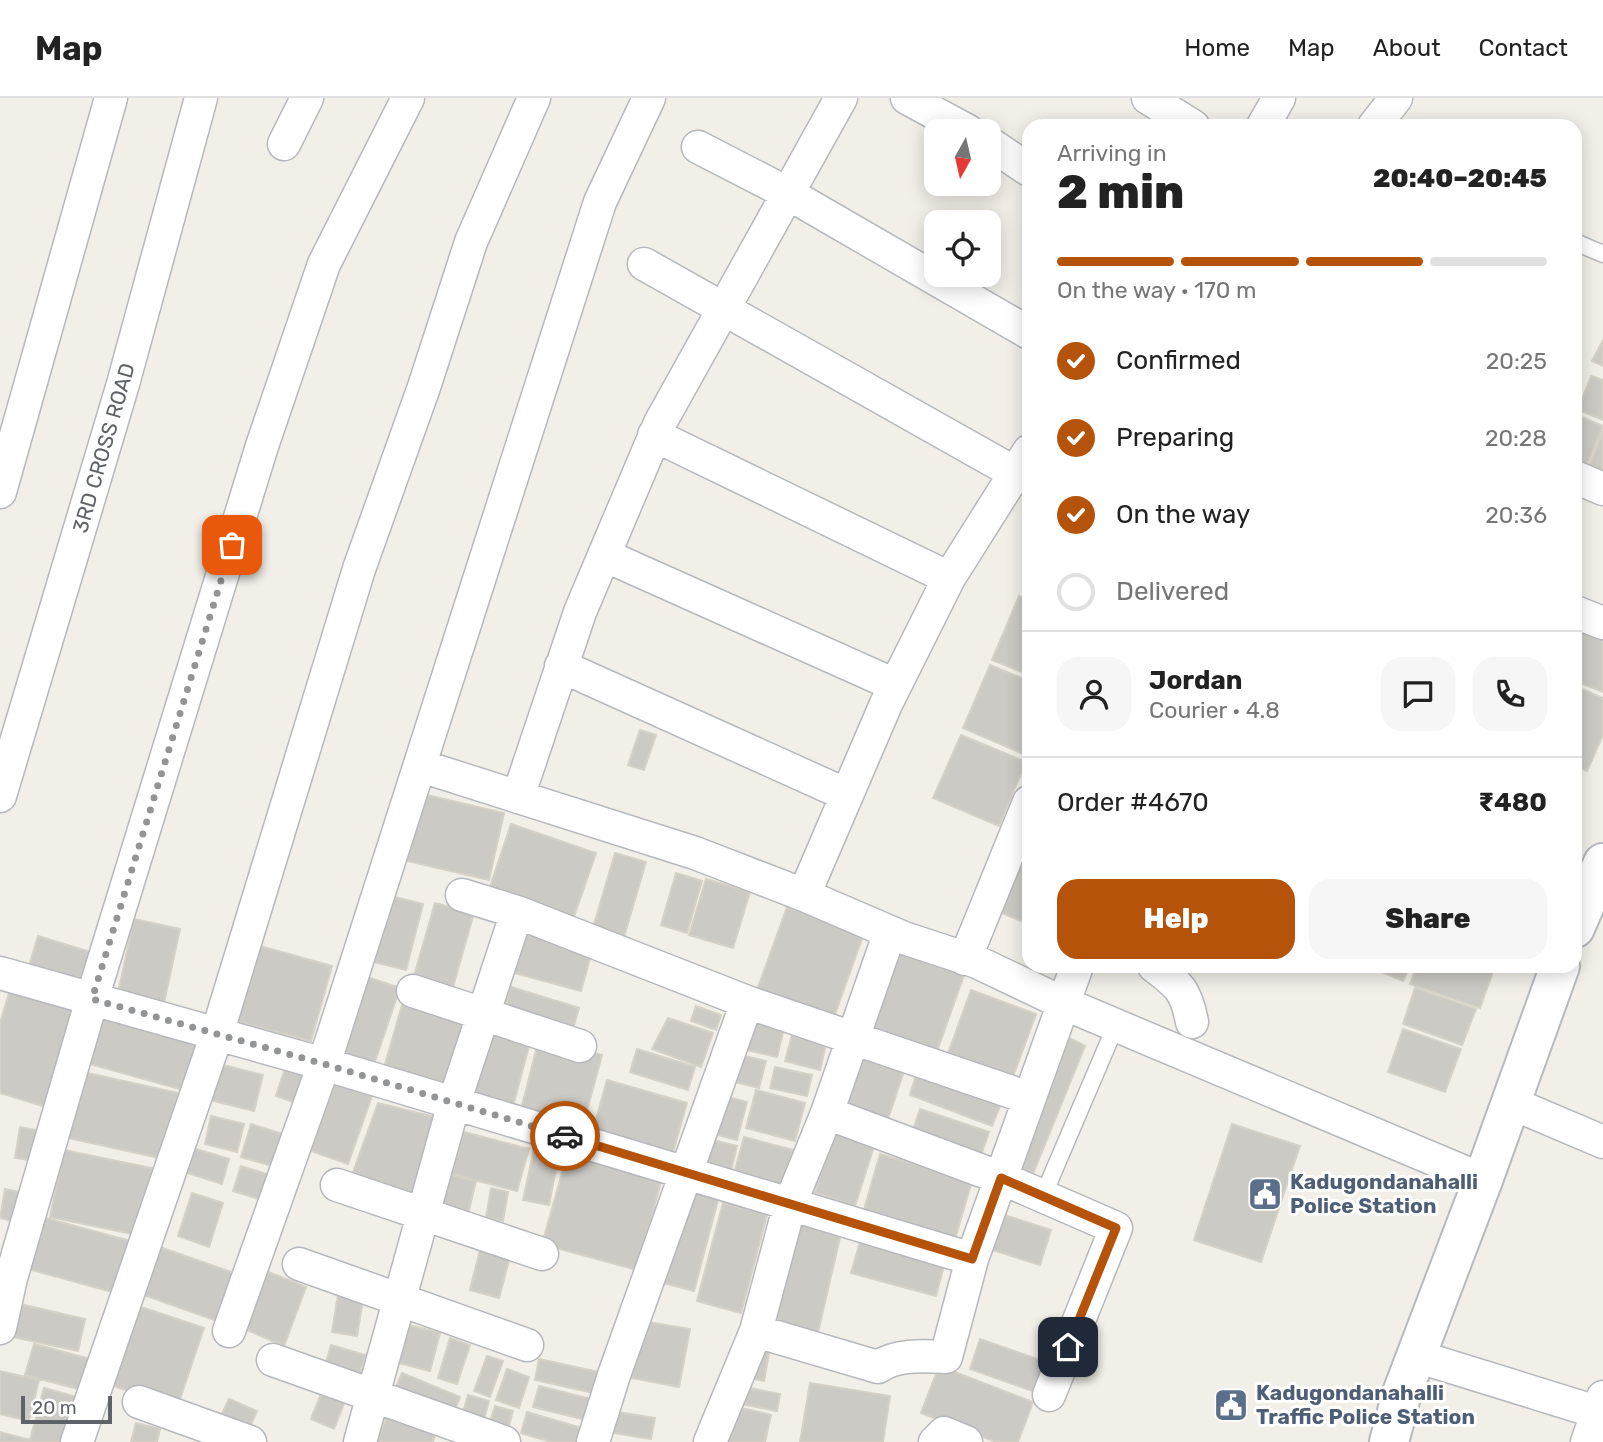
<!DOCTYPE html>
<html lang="en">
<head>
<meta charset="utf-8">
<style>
	body { margin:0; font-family:Rubik,sans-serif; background:#f6f6f6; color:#222; height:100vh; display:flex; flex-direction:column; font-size:26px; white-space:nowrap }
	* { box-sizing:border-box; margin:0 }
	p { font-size:23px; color:#767676 }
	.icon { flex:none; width:38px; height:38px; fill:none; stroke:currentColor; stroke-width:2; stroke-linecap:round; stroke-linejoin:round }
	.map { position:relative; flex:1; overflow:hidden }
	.sheet { position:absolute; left:1022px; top:21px; width:560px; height:854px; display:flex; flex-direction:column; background:#fff; border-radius:21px; box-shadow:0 4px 18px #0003 }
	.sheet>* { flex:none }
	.needle { width:46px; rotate:188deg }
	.fabs { position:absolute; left:924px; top:21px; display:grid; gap:14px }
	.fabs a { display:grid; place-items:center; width:77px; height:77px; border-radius:14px; background:#fff; box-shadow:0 4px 18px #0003; font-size:35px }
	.scale { position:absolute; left:21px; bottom:18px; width:91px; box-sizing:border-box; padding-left:7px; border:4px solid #5f6368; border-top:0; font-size:19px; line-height:24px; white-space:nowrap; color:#5f6368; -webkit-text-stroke:5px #fff; paint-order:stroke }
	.pin { position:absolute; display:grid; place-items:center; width:60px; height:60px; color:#fff; margin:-30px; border-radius:14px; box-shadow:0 4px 10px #0006 }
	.courier { position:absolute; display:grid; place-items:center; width:70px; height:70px; margin:-35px; border:5px solid #b45309; border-radius:50%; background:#fff; color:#222; box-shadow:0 2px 9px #0007 }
	.summary em { font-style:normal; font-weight:800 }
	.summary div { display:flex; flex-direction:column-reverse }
	.summary { display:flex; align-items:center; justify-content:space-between; height:119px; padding:0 35px }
	h1 { font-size:46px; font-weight:800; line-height:52px }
	.bar { display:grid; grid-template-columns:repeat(4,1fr); gap:10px 7px; align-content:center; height:84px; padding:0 35px }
	.bar i { height:9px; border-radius:5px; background:#e0e0e0 }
	.bar .current { background:#b45309 }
	.bar p { grid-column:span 4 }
	.line { display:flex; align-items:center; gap:18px; padding:0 35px; border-top:2px solid #e0e0e0 }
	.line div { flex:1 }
	.round { display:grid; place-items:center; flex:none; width:74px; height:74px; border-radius:21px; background:#f6f6f6 }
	ol { padding:0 35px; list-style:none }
	li { display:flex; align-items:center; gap:21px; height:77px }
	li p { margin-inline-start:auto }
	li .icon { padding:7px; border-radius:50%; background:#b45309; color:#fff; stroke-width:4 }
	li:last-child { color:#767676 }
	li i { width:38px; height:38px; border:4px solid #e0e0e0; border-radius:50% }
	.cta { display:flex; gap:14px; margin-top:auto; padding:14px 35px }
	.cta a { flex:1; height:80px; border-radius:21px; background:#b45309; color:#fff; font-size:28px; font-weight:800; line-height:80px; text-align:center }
	.cta a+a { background:#f6f6f6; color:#222 }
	header { display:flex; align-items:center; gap:42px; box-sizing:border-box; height:98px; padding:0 35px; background:#fff; border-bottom:2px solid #e0e0e0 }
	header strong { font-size:33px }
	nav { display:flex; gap:38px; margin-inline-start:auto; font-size:24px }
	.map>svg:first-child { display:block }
</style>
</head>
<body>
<header>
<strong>Map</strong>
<nav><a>Home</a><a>Map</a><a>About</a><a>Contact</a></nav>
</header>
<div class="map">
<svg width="1603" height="1344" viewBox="0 0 1603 1344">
	<rect width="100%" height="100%" fill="#f1efe8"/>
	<path fill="#cccac5" stroke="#d6d1c6" stroke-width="2" d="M1603 242V268L1592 263Z
		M1591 278 1603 282V322L1578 312Z
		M1575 316 1603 328 1585 372 1575 368Z
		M1603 333V380L1587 374Z
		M1019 498 1029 502V577L992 562Z
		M1575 530 1603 541V594L1575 583Z
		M990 567 1029 583 1028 658 963 630Z
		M1575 588 1603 600V637L1587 673 1575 668Z
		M640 632 656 637 644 672 628 667Z
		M961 637 1026 664 999 728 933 700Z
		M414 694 504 715 489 782 399 761Z
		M511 726 596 755 570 830 486 801Z
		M1019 748 1029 752V826L994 812Z
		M615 755 646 764 621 849 590 840Z
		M676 775 702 783 687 835 661 827Z
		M706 781 750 794 733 850 689 837Z
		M383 796 423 806 406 872 366 862Z
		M435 805 474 815 453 889 414 878Z
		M787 809 864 835 833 922 756 895Z
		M134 821 180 831 164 905 118 895Z
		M522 833 592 853 581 893 511 874Z
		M38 838 100 857 90 890 28 871Z
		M249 845 332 868 311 943 229 921Z
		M898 854 964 877 935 959 869 935Z
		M1368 868H1410L1403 883Z
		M1417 868H1495L1480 910 1410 886Z
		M367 879 400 890 372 972 339 961Z
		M511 889 579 910 572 934 504 914Z
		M1415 890 1476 911 1462 947 1403 926Z
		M10 892 79 913 49 1010 0 995V925Z
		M971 892 1036 916 1011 984 946 961Z
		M405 897 478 917 456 994 383 973Z
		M98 908 209 939 194 995 83 964Z
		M696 908 721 917 716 932 691 923Z
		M750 918 785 926 777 959 742 951Z
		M668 920 713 935 701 969 652 951Z
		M491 927 532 937 512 1012 471 1001Z
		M1403 931 1461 951 1445 994 1388 974Z
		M1060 935 1085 948 1030 1083 1008 1077Z
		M792 937 826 946 820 972 785 963Z
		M539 941 602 957 581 1035 519 1019Z
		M856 947 907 964 886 1027 836 1011Z
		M637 951 695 969 688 992 630 974Z
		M732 955 766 963 759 990 727 982Z
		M215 965 263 977 254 1013 206 1001Z
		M286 967 311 975 301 1007 276 998Z
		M775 969 812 977 807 998 770 990Z
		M918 971 1002 1003 992 1028 910 997Z
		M74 972 178 995 164 1061 59 1038Z
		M607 982 687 1005 671 1061 591 1039Z
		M335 985 372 998 348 1066 311 1053Z
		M756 992 805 1005 795 1043 746 1030Z
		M724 998 747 1004 737 1042 714 1036Z
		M378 1005 435 1019 419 1101 351 1080Z
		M920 1011 989 1034 980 1060 911 1038Z
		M211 1018 244 1026 237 1054 205 1046Z
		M251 1026 289 1038 279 1070 241 1059Z
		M1232 1026 1300 1048 1261 1164 1194 1142Z
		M20 1029 41 1033 36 1063 15 1060Z
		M835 1029 876 1042 855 1108 815 1094Z
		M464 1034 529 1051 517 1093 452 1076Z
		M744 1039 793 1052 782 1093 733 1079Z
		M705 1040 737 1048 730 1077 698 1069Z
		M535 1046 560 1051 549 1107 523 1102Z
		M193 1050 229 1061 222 1086 185 1074Z
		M64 1052 156 1071 142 1138 50 1119Z
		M568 1054 662 1080 637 1172 542 1146Z
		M880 1056 972 1083 953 1148 861 1122Z
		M241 1068 276 1079 268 1104 233 1093Z
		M446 1076 476 1083 468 1116 438 1109Z
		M685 1089 719 1098 694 1193 660 1184Z
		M491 1090 508 1094 503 1123 486 1120Z
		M5 1091 28 1096 20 1125 0 1120Z
		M192 1095 223 1105 209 1149 178 1138Z
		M723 1105 767 1117 741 1215 697 1203Z
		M998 1115 1051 1132 1040 1167 986 1150Z
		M42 1119 134 1144 120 1196 28 1171Z
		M792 1120 842 1131 816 1243 766 1231Z
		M862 1137 946 1160 936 1198 851 1175Z
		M154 1147 234 1175 217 1223 138 1195Z
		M481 1148 511 1155 499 1200 470 1192Z
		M266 1173 306 1189 284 1248 245 1231Z
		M339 1190 364 1195 357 1238 332 1234Z
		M20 1206 85 1221 78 1253 13 1239Z
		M135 1207 204 1230 177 1310 108 1286Z
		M642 1223 690 1231 679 1289 632 1280Z
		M409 1227 440 1235 430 1273 399 1265Z
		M450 1240 470 1247 457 1286 438 1280Z
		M980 1241 1049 1265 1038 1295 970 1271Z
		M34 1246 98 1263 89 1294 25 1277Z
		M755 1246 770 1249 764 1283 748 1280Z
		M331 1247 365 1257 358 1282 324 1271Z
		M487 1258 503 1263 490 1299 474 1293Z
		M539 1261 599 1274 594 1295 535 1282Z
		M939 1268 1033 1304 1018 1344H996L921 1315Z
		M507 1271 529 1279 519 1310 496 1302Z
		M0 1273 39 1282 29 1323 0 1316Z
		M402 1275 460 1299 451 1322 392 1298Z
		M810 1285 890 1298 883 1344H800Z
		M539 1288 595 1302 590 1323 533 1309Z
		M739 1288 780 1296 777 1313 736 1305Z
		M44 1290 84 1301 69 1344H0V1334L30 1342Z
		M322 1293 345 1303 334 1331 311 1321Z
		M468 1297 489 1303 482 1328 461 1321Z
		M229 1301 257 1313 247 1336 218 1324Z
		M729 1307 771 1317 765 1344H720Z
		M495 1308 513 1313 506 1338 487 1333Z
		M612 1313 655 1320 651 1341 608 1334Z
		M527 1314 585 1331 581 1344H551L521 1335Z
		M388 1316 436 1334 433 1344H377Z
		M136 1325 160 1331 157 1344H131Z"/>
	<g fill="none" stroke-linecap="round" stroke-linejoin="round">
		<g stroke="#b5b8bc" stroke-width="19">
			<path id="service" d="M1575 144 1603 156
				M1049 1084 1116 927"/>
		</g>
		<g stroke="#b5b8bc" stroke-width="35">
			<path id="minor" d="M907 0 968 33
				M1148 0 1193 28
				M1263 28 1279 0
				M1374 28 1396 0
				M989 45 1029 72
				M284 46 307 0
				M698 49 789 96 1029 235
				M644 166 1015 375
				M654 337 949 480
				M1575 379 1603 391
				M0 394 111 0
				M604 457 895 587
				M1575 514 1603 525
				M561 568 847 697
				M421 668 695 755 804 797 904 840 977 864 1063 905 1483 1082
				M0 698 123 286 201 0
				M518 699 580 514 660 325 841 0
				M462 797 517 814 747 904 1029 1000
				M804 797 886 606 949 480 1029 353
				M965 861 1029 704
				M1154 868C1179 887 1186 892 1192 924
				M0 875 324 966 972 1161 1077 868
				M413 893 580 948
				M1509 1004 1603 1044
				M827 1015 890 834
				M337 1087 542 1156
				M299 1166 527 1247
				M0 1230 11 1180 92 901 262 348 324 166 408 0
				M229 1233 324 966 600 104 649 0
				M756 1233 878 1269C897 1256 923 1258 946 1259L972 1161
				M1416 1258 1603 1316
				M273 1262 504 1344
				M139 1304 250 1344
				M77 1344 217 936 359 471 424 289 471 144 534 0
				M360 1344 454 1005 517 814
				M593 1344 614 1277 747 904
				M710 1344 756 1233 790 1106 827 1015 1001 1080 1116 1130 1049 1297
				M935 1344 944 1335 966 1344
				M1587 1344 1603 1299"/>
		</g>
		<g stroke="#b6babf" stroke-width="42">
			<path id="secondary" d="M1575 830 1603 765
				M1389 1344 1402 1295 1483 1082 1560 868"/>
		</g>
		<use href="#service" stroke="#fff" stroke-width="16"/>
		<use href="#minor" stroke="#fff" stroke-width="32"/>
		<use href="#secondary" stroke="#fff" stroke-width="38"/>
	</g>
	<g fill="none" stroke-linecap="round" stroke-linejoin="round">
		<path stroke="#929495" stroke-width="7" stroke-dasharray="0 12.6" d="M232 447 92 901 324 966 565 1038"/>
		<path stroke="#b45309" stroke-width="9" d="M565 1038 972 1161 1001 1080 1116 1130 1068 1249"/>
	</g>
	<defs>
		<g id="civic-square" transform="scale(1.75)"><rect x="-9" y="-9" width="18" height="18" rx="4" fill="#5c6f8a" stroke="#fff"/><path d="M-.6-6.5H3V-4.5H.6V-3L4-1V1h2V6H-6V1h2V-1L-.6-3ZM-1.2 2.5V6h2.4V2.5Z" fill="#fff"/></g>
	</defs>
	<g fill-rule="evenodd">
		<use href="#civic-square" x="1265" y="1096"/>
		<use href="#civic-square" x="1231" y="1307"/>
	</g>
	<g text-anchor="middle" stroke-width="6" stroke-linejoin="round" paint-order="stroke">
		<g font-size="21" fill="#5f6368" stroke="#fff">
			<text transform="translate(104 350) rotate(-74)" y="7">3RD CROSS ROAD</text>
		</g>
		<g font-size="21" font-weight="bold" fill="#4e5e75" stroke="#fff" text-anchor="start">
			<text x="1290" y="1091">Kadugondanahalli<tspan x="1290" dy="24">Police Station</tspan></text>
			<text x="1256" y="1302">Kadugondanahalli<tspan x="1256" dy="24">Traffic Police Station</tspan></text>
		</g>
	</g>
</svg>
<div class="fabs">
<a><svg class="needle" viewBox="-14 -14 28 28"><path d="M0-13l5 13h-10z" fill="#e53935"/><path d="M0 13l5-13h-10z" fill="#767676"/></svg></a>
<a><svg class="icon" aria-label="locate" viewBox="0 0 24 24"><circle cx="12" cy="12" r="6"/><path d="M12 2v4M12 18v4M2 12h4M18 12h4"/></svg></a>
</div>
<div class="scale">20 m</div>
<div class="pin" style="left:232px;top:447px;background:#ea580c"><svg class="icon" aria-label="bag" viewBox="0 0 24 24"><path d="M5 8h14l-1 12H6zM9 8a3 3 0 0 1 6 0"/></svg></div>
<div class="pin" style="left:1068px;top:1249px;background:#1f2937"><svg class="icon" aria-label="home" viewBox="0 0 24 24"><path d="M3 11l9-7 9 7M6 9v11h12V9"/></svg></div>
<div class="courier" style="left:565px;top:1038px"><svg class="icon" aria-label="car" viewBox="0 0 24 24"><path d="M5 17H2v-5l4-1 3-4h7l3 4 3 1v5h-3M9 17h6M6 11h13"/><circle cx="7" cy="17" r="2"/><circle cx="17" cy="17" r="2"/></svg></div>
<section class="sheet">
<div class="summary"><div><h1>2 min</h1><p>Arriving in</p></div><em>20:40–20:45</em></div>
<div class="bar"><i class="current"></i><i class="current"></i><i class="current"></i><i></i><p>On the way · 170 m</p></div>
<ol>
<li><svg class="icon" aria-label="check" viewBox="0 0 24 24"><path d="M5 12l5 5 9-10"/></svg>Confirmed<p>20:25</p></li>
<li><svg class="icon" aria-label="check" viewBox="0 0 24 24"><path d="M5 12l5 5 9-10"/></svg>Preparing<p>20:28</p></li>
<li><svg class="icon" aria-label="check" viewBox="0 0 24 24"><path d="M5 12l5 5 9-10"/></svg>On the way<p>20:36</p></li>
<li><i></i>Delivered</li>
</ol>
<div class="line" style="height:126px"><a class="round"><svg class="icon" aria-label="person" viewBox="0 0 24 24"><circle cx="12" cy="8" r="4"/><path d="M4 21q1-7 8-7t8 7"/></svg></a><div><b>Jordan</b><p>Courier · 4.8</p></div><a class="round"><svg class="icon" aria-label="chat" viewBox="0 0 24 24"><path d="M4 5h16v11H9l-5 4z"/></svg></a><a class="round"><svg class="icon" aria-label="phone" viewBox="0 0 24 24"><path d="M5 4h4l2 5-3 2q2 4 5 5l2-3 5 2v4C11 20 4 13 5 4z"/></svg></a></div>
<div class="line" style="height:91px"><div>Order #4670</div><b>₹480</b></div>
<div class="cta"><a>Help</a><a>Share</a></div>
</section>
</div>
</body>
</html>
